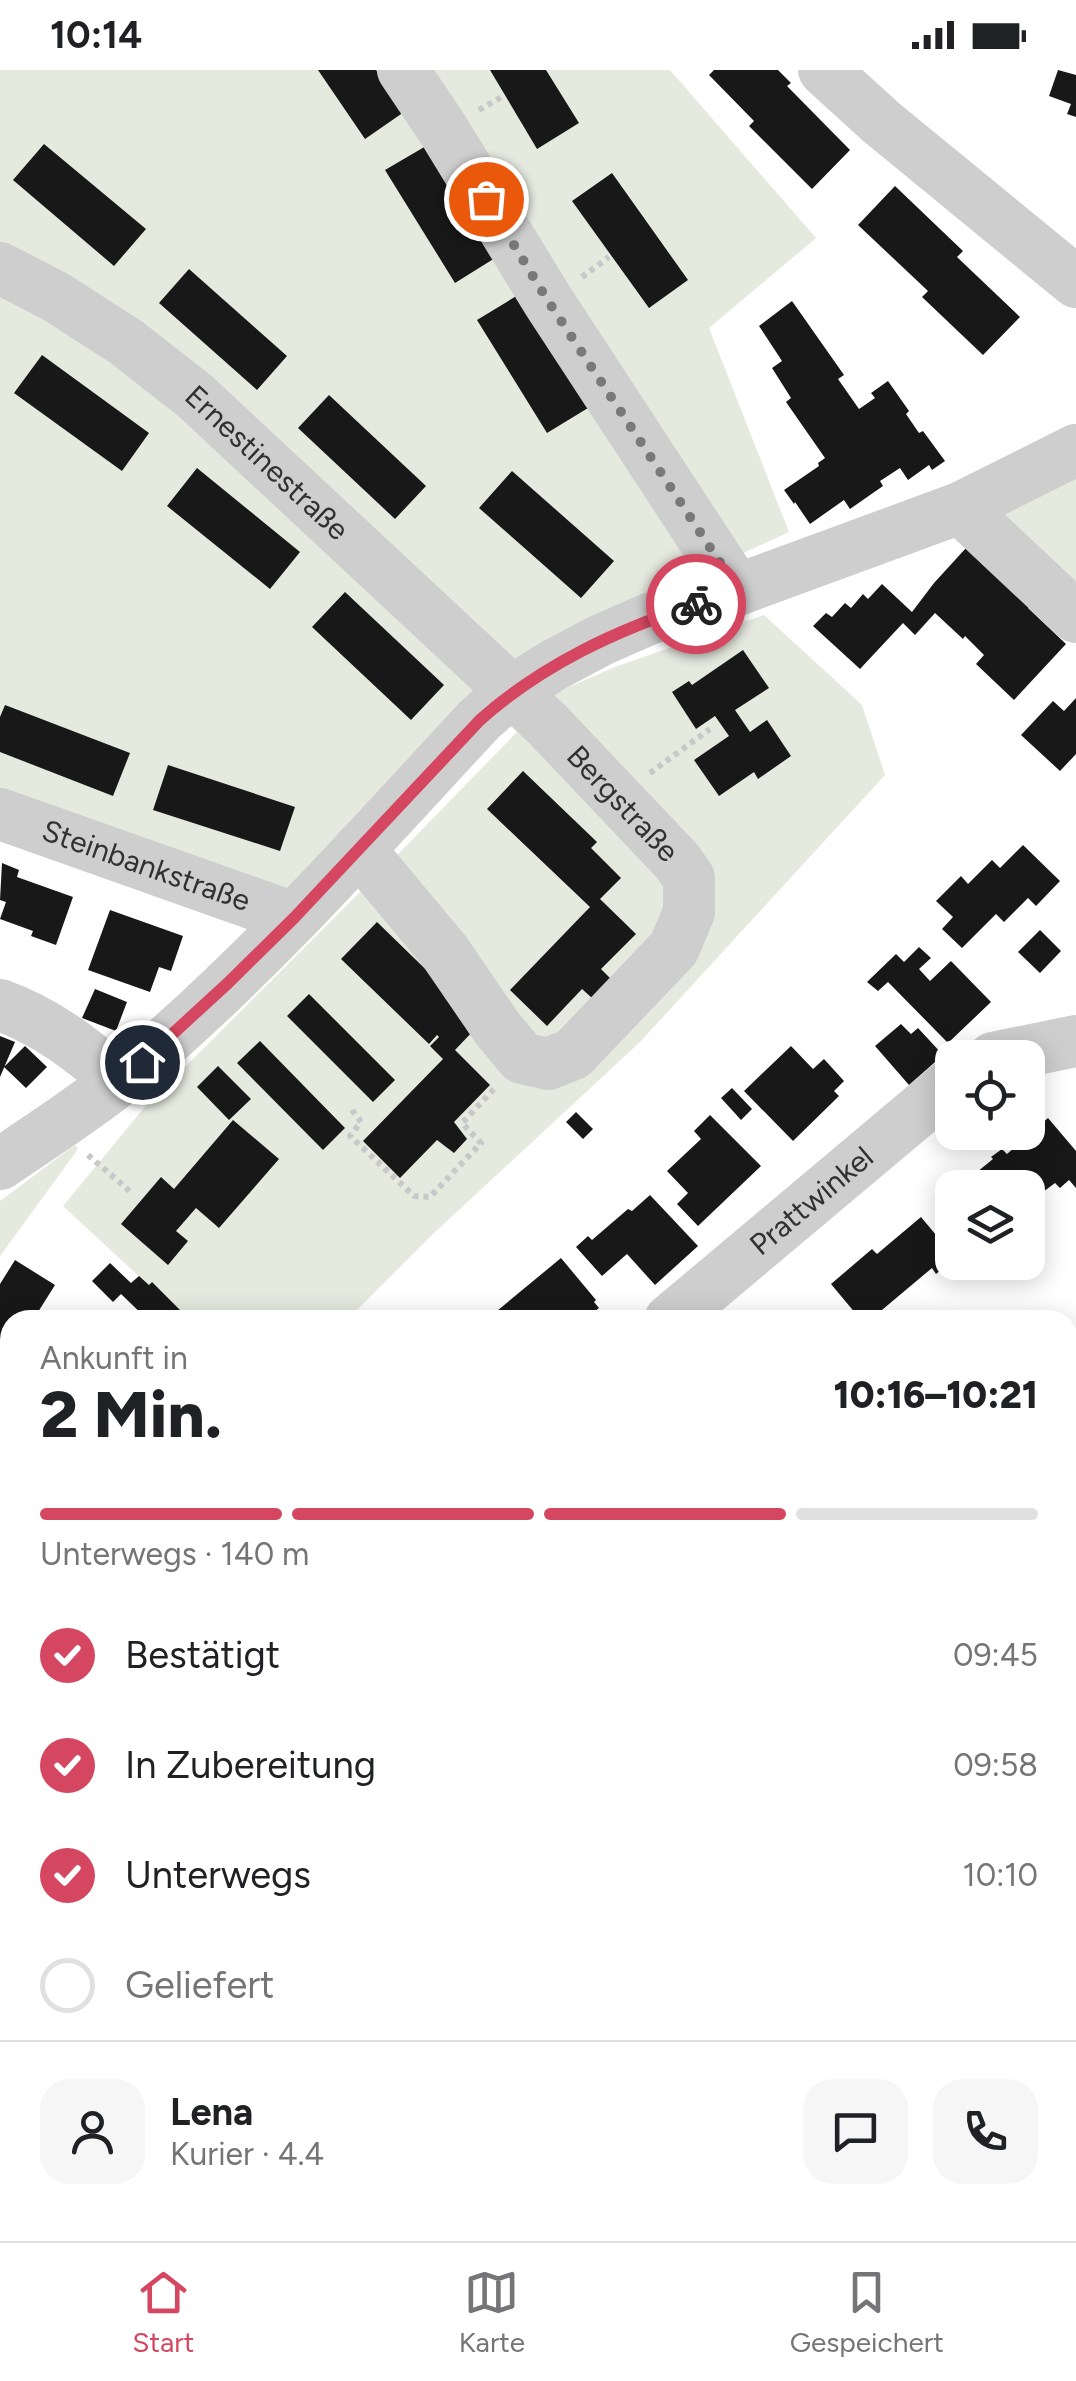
<!DOCTYPE html>
<html lang="de">
<head>
<meta charset="utf-8">
<style>
	body { margin:0; font-family:Figtree,sans-serif; background:#f6f6f6; color:#202124; height:100vh; display:flex; flex-direction:column; font-size:38px; white-space:nowrap }
	* { box-sizing:border-box; margin:0 }
	p { font-size:32px; color:#757577 }
	.icon { flex:none; width:55px; height:55px; fill:none; stroke:currentColor; stroke-width:2; stroke-linecap:round; stroke-linejoin:round }
	.map { position:relative; flex:1; overflow:hidden }
	.panel { position:absolute; left:0px; top:1240px; width:1078px; height:932px; display:flex; flex-direction:column; background:#fff; border-radius:30px 30px 0 0; box-shadow:0 5px 25px #0003 }
	.panel>* { flex:none }
	.fabs { position:absolute; left:935px; top:970px; display:grid; gap:20px }
	.fabs a { display:grid; place-items:center; width:110px; height:110px; border-radius:20px; background:#fff; box-shadow:0 5px 25px #0003; font-size:50px }
	.pin { position:absolute; display:grid; place-items:center; width:85px; height:85px; color:#fff; margin:-42px; border:5px solid #fff; border-radius:50%; box-shadow:0 2px 10px #0007 }
	.courier { position:absolute; display:grid; place-items:center; width:100px; height:100px; margin:-50px; border:8px solid #d54760; border-radius:50%; background:#fff; color:#222; box-shadow:0 2px 12px #0007 }
	.overview em { font-style:normal; font-weight:800 }
	.overview div { display:flex; flex-direction:column-reverse }
	.overview { display:flex; align-items:center; justify-content:space-between; height:170px; padding:0 40px }
	h1 { font-size:65px; font-weight:800; line-height:75px }
	.bar { display:grid; grid-template-columns:repeat(4,1fr); gap:15px 10px; align-content:center; height:120px; padding:0 40px }
	.bar i { height:12px; border-radius:8px; background:#e0e0e0 }
	.bar .selected { background:#d54760 }
	.bar p { grid-column:span 4 }
	.line { display:flex; align-items:center; gap:25px; padding:0 40px; border-top:2px solid #e0e0e0 }
	.line div { flex:1 }
	.round { display:grid; place-items:center; flex:none; width:105px; height:105px; border-radius:30px; background:#f6f6f6 }
	ol { padding:0 40px; list-style:none }
	li { display:flex; align-items:center; gap:30px; height:110px }
	li p { margin-inline-start:auto }
	li .icon { padding:10px; border-radius:50%; background:#d54760; color:#fff; stroke-width:4 }
	li:last-child { color:#757577 }
	li i { width:55px; height:55px; border:5px solid #e0e0e0; border-radius:50% }
	.status { display:flex; justify-content:space-between; align-items:center; height:70px; padding:0 50px; background:#fff; direction:ltr }
	.status svg { height:28px; fill:currentColor }
	.tab-bar { display:flex; justify-content:space-around; align-items:center; height:140px; border-top:2px solid #e0e0e0; background:#fff; font-size:28px; color:#757577 }
	.tab-bar a { display:grid; justify-items:center; gap:5px }
	.tab-bar .selected { color:#d54760 }
	.map>svg:first-child { display:block }
</style>
</head>
<body>
<div class="status"><b>10:14</b><svg viewBox="0 0 49 12"><path d="M0 12V9h3v3zM5 12V6h3v6zM10 12V3h3v9zM15 12V0h3v12zM26 1h20v11H26zM47 4h2v5h-2z"/></svg></div>
<div class="map">
<svg width="1076" height="2171" viewBox="0 0 1076 2171">
	<rect width="100%" height="100%" fill="#fff"/>
	<path fill="#e5e9de" d="M0 0H670L816 168 709 258 789 462 530 581 285 827 0 726Z
		M1076 401V526L990 445Z
		M764 545 862 635 885 705 640 972 433 1164 347 1250H186L63 1136 144 1038 407 775 555 623 615 597Z
		M75 1075 78 1079 0 1186V1131Z
		M1076 1311V1578L1068 1560V1326Z
		M0 1612 10 1621V2162H1068V2063L1076 2054V2171H0Z
		M1076 1790V1880L1068 1870V1797Z"/>
	<path fill="#cce0e8" d="M0 1738 10 1749V1918L0 1900Z
		M339 2162 347 2171H95L85 2163Z"/>
	<path fill="#181818" d="M318 0H376L404 42 365 69Z
		M490 0H546L579 53 537 79Z
		M714 0H778L791 13 787 16 850 80 812 119 749 56 754 51 709 5Z
		M1058 0 1076 5V47L1067 44 1071 34 1049 26Z
		M44 74 146 159 114 196 13 110Z
		M426 76 495 188 455 213 385 100Z
		M612 103 688 210 649 238 572 131Z
		M895 116 963 181 957 187 1020 247 983 285 922 227 928 221 858 155Z
		M189 199 287 286 257 320 159 233Z
		M518 225 588 338 547 363 477 250Z
		M792 231 844 305 838 309 859 339 875 328 871 323 888 311 909 341 906 344 919 363 923 361 945 391 932 400 929 395 908 410 900 398 880 411 883 416 850 439 844 430 810 454 795 432 794 434 784 420 819 396 818 393 825 388 786 332 791 328 772 298 782 291 759 256Z
		M42 285 149 363 122 401 14 323Z
		M329 325 426 416 395 449 298 358Z
		M197 398 300 482 270 519 167 436Z
		M512 401 614 491 581 528 479 438Z
		M966 478 1030 536 1028 538 1066 574 1014 630 976 594 984 585 965 566 963 569 935 543 915 565 903 553 860 599 813 556 826 543 832 547 845 533 851 538 863 524 868 529 882 514 912 542 934 513Z
		M345 522 444 615 411 650 312 557Z
		M743 580 769 618 735 640 750 662 767 650 791 686 758 709 754 702 719 726 694 690 729 666 715 646 696 659 672 622 689 611 692 615Z
		M1076 628V684L1060 701 1021 665 1053 631 1064 641Z
		M5 635 130 683 113 726 0 682V647Z
		M168 695 295 737 280 781 153 740Z
		M523 701 597 772 591 778 621 808 600 829 636 864 601 899 611 909 592 928 582 919 547 956 510 920 590 837 487 739Z
		M1023 775 1060 811 1036 836 1028 828 1004 852 996 844 962 878 942 859 953 847 936 831 961 806 968 814 992 790 1000 798Z
		M2 793 19 800 17 807 73 827 56 875 31 866 33 861 0 849 6 832 0 830Z
		M110 840 183 866 171 901 159 897 150 922 88 900Z
		M377 852 450 923 445 928 476 958 455 980 490 1015 454 1052 467 1069 454 1083 437 1070 400 1108 363 1071 443 989 430 976 439 967 437 965 429 974 341 889Z
		M1040 860 1061 881 1040 903 1018 882Z
		M919 877 931 888 919 899 930 911 951 891 991 932 948 973 888 912 878 921 867 912 896 884 904 892Z
		M95 919 127 932 116 961 82 948Z
		M309 924 395 1010 373 1032 287 946Z
		M901 954 911 964 918 958 943 985 909 1015 875 976Z
		M0 966 15 972 0 1007Z
		M260 971 345 1058 323 1080 237 993Z
		M25 976 47 997 26 1018 4 997Z
		M791 976 813 999 824 989 844 1011 834 1021 839 1026 793 1071 744 1021Z
		M218 996 251 1029 229 1050 197 1017Z
		M732 1018 752 1039 741 1050 721 1028Z
		M576 1042 593 1059 583 1069 566 1052Z
		M710 1045 761 1096 698 1156 677 1134 688 1123 667 1101 701 1069 694 1061Z
		M1048 1048 1076 1081V1118L1069 1110 1060 1118 1055 1113 1039 1125 1037 1122 1028 1129V1118H963L961 1115 993 1089 991 1087 1002 1079 1007 1084Z
		M233 1050 279 1089 219 1158 196 1138 176 1161 188 1171 168 1195 121 1154 161 1107 174 1119Z
		M650 1125 698 1176 655 1215 627 1184 602 1206 576 1177 588 1166 592 1170 628 1139 632 1141Z
		M921 1147 946 1177 952 1172V1191L936 1204 932 1198 870 1250H861L831 1214 872 1179 877 1184Z
		M561 1188 596 1230 594 1232 599 1238 584 1250H486Z
		M15 1190 55 1215 33 1250H10V1266L8 1265 0 1277V1214Z
		M959 1192H989L993 1198 981 1209 971 1196 965 1200Z
		M110 1193 131 1213 139 1206 149 1215 152 1212 190 1250H148L121 1224 113 1232 92 1211Z
		M0 1287 10 1294 8 1368 0 1362Z
		M10 1479V1537L7 1539 0 1529V1486Z"/>
	<g fill="none" stroke-linecap="round" stroke-linejoin="round">
		<path stroke="#c8c8c8" stroke-width="6" stroke-dasharray="5 5" stroke-linecap="butt" d="M479 40 505 25
			M582 207 609 187
			M650 703 710 659
			M352 1040 361 1052 350 1066 414 1126 430 1127 481 1073 462 1053 494 1019
			M88 1085 132 1123
			M0 1682 10 1693
			M1068 1790 1076 1783
			M474 2162 500 2171
			M557 2162 559 2171
			M771 2162 776 2171
			M0 2168 4 2171
			M399 2171 409 2162"/>
		<g stroke="#cecece" stroke-width="52">
			<path d="M403 0 444 61 548 231 737 520"/>
			<path d="M824 0 881 52 1076 212"/>
			<path id="s1" d="M0 198 56 227 126 272 195 326 547 654 677 791 689 808V842L674 878 573 984 548 994 522 988 497 958 445 882 359 779"/>
			<path d="M960 438 1076 547"/>
			<path id="s2" d="M0 744 294 848"/>
			<path d="M0 935C45 951 82 979 118 1011"/>
			<path d="M993 988 1076 971"/>
			<path d="M0 1094C48 1062 98 1029 142 992 264 888 371 766 480 649L511 622 552 596 601 570 649 549 737 520 960 438 1076 380"/>
			<path id="s3" d="M670 1250 952 1013"/>
			<path d="M0 1402 10 1406"/>
		</g>
	</g>
	<g fill="none" stroke-linecap="round" stroke-linejoin="round">
		<path stroke="#797979" stroke-width="10" stroke-dasharray="0 18" d="M486 129 548 231 738 520 696 534"/>
		<path stroke="#d54760" stroke-width="12" d="M142 992 228 913 294 848 480 650C543 594 617 560 696 534"/>
	</g>
	<g text-anchor="middle" stroke-width="10" stroke-linejoin="round" paint-order="stroke">
		<g font-size="30" fill="#313131" stroke="#fff">
			<text dy="10" stroke="none"><textPath href="#s1" startOffset="332">Ernestinestraße</textPath></text>
			<text dy="10" stroke="none"><textPath href="#s1" startOffset="825">Bergstraße</textPath></text>
			<text dy="10" stroke="none"><textPath href="#s2" startOffset="155">Steinbankstraße</textPath></text>
			<text dy="10" stroke="none"><textPath href="#s3" startOffset="185">Prattwinkel</textPath></text>
		</g>
	</g>
</svg>
<div class="fabs">
<a><svg class="icon" aria-label="locate" viewBox="0 0 24 24"><circle cx="12" cy="12" r="6"/><path d="M12 2v4M12 18v4M2 12h4M18 12h4"/></svg></a>
<a><svg class="icon" aria-label="layers" viewBox="0 0 24 24"><path d="M12 4l9 5-9 5-9-5zM3 14l9 5 9-5"/></svg></a>
</div>
<div class="pin" style="left:486px;top:129px;background:#ea580c"><svg class="icon" aria-label="bag" viewBox="0 0 24 24"><path d="M5 8h14l-1 12H6zM9 8a3 3 0 0 1 6 0"/></svg></div>
<div class="pin" style="left:142px;top:992px;background:#1f2937"><svg class="icon" aria-label="home" viewBox="0 0 24 24"><path d="M3 11l9-7 9 7M6 9v11h12V9"/></svg></div>
<div class="courier" style="left:696px;top:534px"><svg class="icon" aria-label="bike" viewBox="0 0 24 24"><circle cx="6" cy="16" r="4"/><circle cx="18" cy="16" r="4"/><path d="M6 16l4-8h5l3 8M10 8l3 8H6M13 5h3"/></svg></div>
<section class="panel">
<div class="overview"><div><h1>2 Min.</h1><p>Ankunft in</p></div><em>10:16–10:21</em></div>
<div class="bar"><i class="selected"></i><i class="selected"></i><i class="selected"></i><i></i><p>Unterwegs · 140 m</p></div>
<ol>
<li><svg class="icon" aria-label="check" viewBox="0 0 24 24"><path d="M5 12l5 5 9-10"/></svg>Bestätigt<p>09:45</p></li>
<li><svg class="icon" aria-label="check" viewBox="0 0 24 24"><path d="M5 12l5 5 9-10"/></svg>In Zubereitung<p>09:58</p></li>
<li><svg class="icon" aria-label="check" viewBox="0 0 24 24"><path d="M5 12l5 5 9-10"/></svg>Unterwegs<p>10:10</p></li>
<li><i></i>Geliefert</li>
</ol>
<div class="line" style="height:180px"><a class="round"><svg class="icon" aria-label="person" viewBox="0 0 24 24"><circle cx="12" cy="8" r="4"/><path d="M4 21q1-7 8-7t8 7"/></svg></a><div><b>Lena</b><p>Kurier · 4.4</p></div><a class="round"><svg class="icon" aria-label="chat" viewBox="0 0 24 24"><path d="M4 5h16v11H9l-5 4z"/></svg></a><a class="round"><svg class="icon" aria-label="phone" viewBox="0 0 24 24"><path d="M5 4h4l2 5-3 2q2 4 5 5l2-3 5 2v4C11 20 4 13 5 4z"/></svg></a></div>
</section>
</div>
<nav class="tab-bar">
<a class="selected"><svg class="icon" aria-label="home" viewBox="0 0 24 24"><path d="M3 11l9-7 9 7M6 9v11h12V9"/></svg>Start</a>
<a><svg class="icon" aria-label="map" viewBox="0 0 24 24"><path d="M3 6l6-2 6 2 6-2v14l-6 2-6-2-6 2zM9 4v14M15 6v14"/></svg>Karte</a>
<a><svg class="icon" aria-label="saved" viewBox="0 0 24 24"><path d="M7 4h10v16l-5-4-5 4z"/></svg>Gespeichert</a>
</nav>
</body>
</html>
